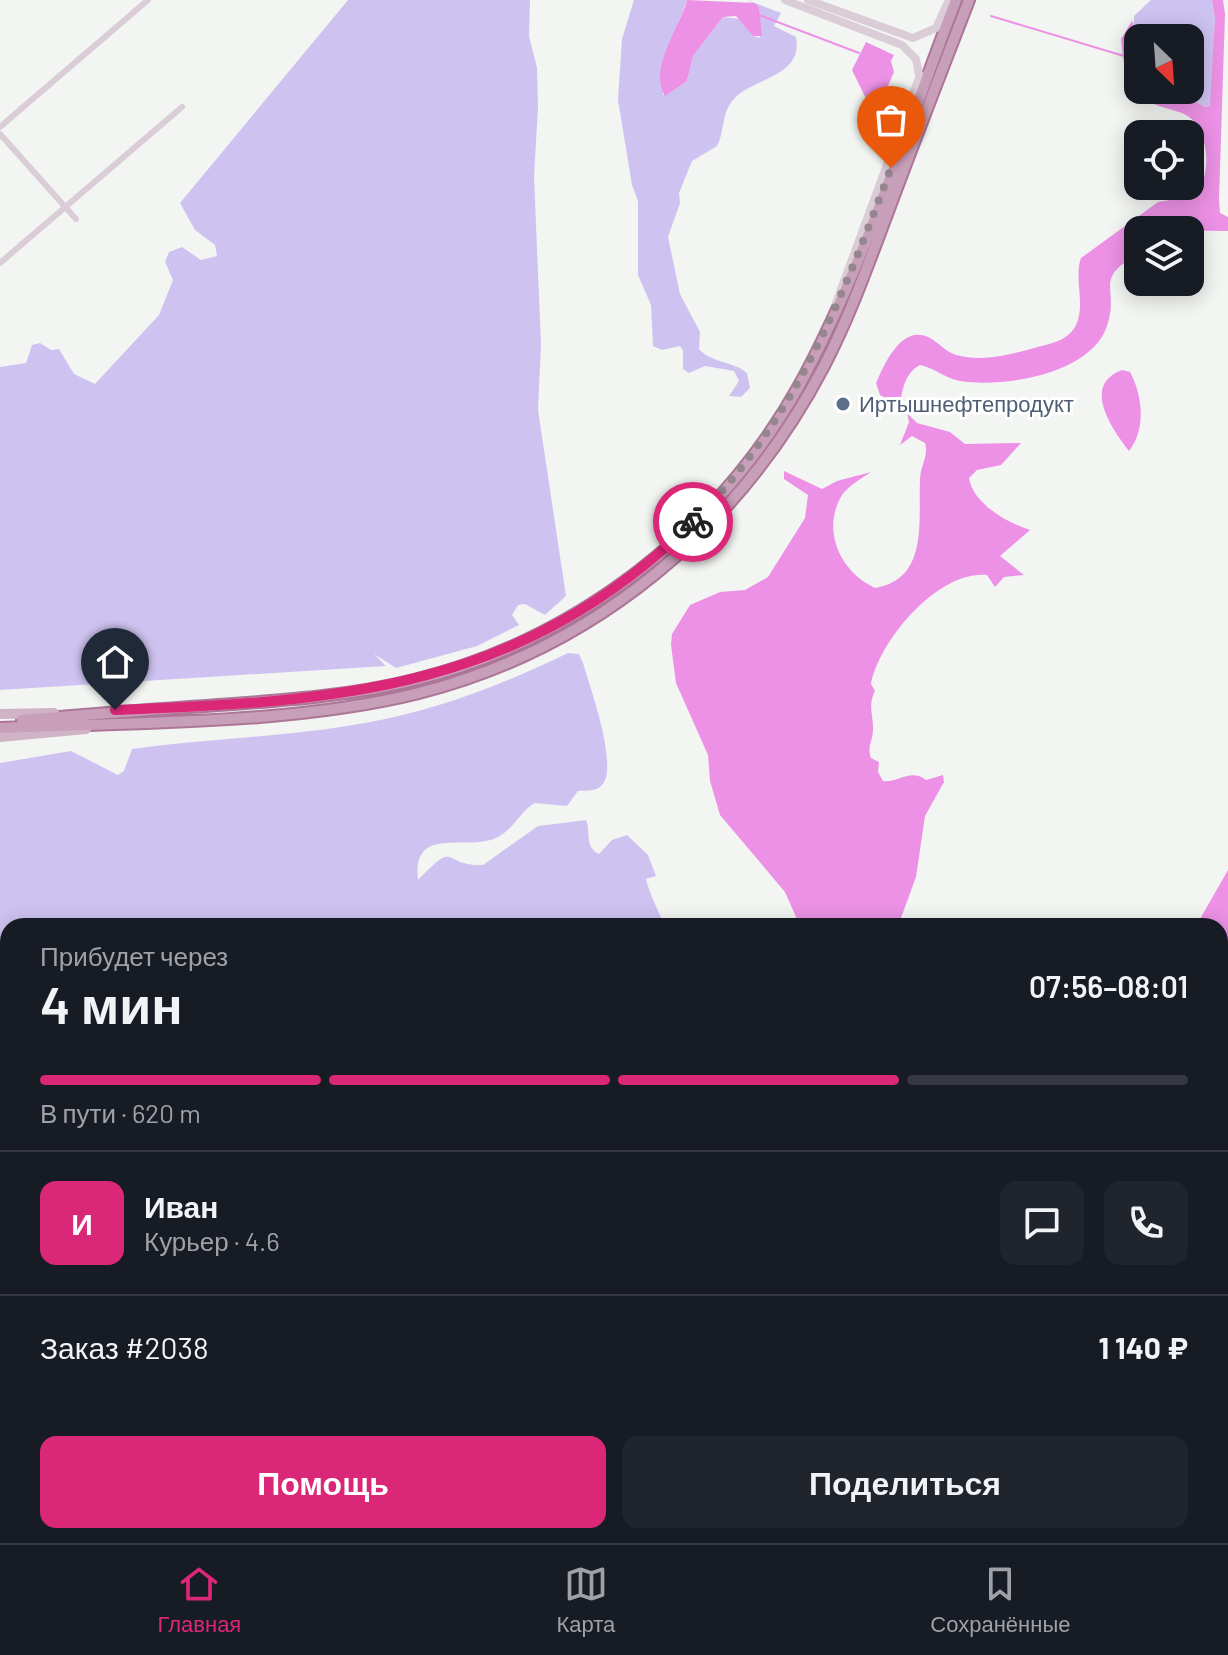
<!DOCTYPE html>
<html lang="ru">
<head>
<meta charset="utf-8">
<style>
	body { margin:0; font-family:Barlow,sans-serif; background:#20242c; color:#f1f3f6; height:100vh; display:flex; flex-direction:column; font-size:30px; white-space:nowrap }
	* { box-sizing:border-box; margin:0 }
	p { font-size:26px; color:#9ea1a6 }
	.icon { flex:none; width:44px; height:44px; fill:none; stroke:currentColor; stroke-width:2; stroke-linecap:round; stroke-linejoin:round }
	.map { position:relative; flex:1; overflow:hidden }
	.side { position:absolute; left:0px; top:918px; width:1228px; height:626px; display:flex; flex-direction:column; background:#171b24; border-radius:24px 24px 0 0; box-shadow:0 4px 20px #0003 }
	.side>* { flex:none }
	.needle { width:52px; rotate:155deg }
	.buttons { position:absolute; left:1124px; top:24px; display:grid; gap:16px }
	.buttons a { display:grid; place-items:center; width:80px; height:80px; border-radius:16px; background:#171b24; box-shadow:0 4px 20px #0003; font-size:40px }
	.pin { position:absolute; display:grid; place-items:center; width:68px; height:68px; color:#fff; margin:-82px -34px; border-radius:50% 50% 50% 0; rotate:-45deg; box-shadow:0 0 8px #0007 }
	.pin .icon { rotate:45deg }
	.courier { position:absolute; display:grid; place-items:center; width:80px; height:80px; margin:-40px; border:6px solid #db2777; border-radius:50%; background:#fff; color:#222; box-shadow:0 2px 10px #0007 }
	.head em { font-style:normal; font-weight:600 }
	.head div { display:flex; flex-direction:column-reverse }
	.head { display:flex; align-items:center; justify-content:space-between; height:136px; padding:0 40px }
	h1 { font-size:52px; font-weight:600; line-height:60px }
	.bar { display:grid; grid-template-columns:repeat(4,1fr); gap:12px 8px; align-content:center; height:96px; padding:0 40px }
	.bar i { height:10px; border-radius:6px; background:#363941 }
	.bar .active { background:#db2777 }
	.bar p { grid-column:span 4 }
	.line { display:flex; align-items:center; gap:20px; padding:0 40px; border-top:2px solid #363941 }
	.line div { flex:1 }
	.round { display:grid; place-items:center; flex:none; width:84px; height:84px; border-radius:16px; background:#20242c }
	.cta { display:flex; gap:16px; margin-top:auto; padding:16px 40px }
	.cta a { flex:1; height:92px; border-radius:16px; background:#db2777; color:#fff; font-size:32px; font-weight:600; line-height:92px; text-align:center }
	.cta a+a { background:#20242c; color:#f1f3f6 }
	.tabs { display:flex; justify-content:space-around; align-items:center; height:112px; border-top:2px solid #363941; background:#171b24; font-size:22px; color:#9ea1a6 }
	.tabs a { display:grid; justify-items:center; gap:4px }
	.tabs .active { color:#db2777 }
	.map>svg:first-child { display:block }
</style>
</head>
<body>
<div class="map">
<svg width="1228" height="1543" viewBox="0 0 1228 1543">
	<rect width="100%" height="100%" fill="#f3f5f2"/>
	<path fill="#cec3f0" d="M348 0H530L529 36 537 68 538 107 534 177 541 344 538 410 566 596 545 615 525 604 518 605 512 615 519 625 477 646 396 668 374 654 386 666 0 690V367L26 363 32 345 40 343 51 350 59 349 74 374 95 384 159 315 173 280 165 262 169 252 182 247 201 260 217 256 215 245 195 230 180 203Z
		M634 0H687L664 60 663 95 687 81 693 56 723 17 740 19 753 36 760 38 759 7 747 0 781 13 774 26 796 37C804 80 747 77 730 104 722 116 724 133 717 146L692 161 679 193 680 203 668 237 680 294 700 332 699 349C711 363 733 361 747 373L750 388 741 397 729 396 739 381 734 371 705 366 689 373 683 369V350L680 346 662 350 653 346 651 305 638 275V201L632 185 618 100 622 39Z
		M1151 0H1212L1215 18 1211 106 1205 107 1174 90H1190V38H1138V48L1133 46 1134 16Z
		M568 653 579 654 583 663C590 687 619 767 602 785 596 792 587 790 578 791L567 806 535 803C520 811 514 829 498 837 467 853 412 823 418 880 459 838 439 866 483 865L538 826 586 820C591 832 584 847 599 854L612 840 627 835 648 855 656 876 646 879C649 892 659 913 665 926H8V1000L0 984V763L71 751 118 775 124 771 132 749C209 738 288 737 365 723 437 710 502 685 568 653Z
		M0 1044 8 1059V1397L0 1401Z
		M127 1536H256L260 1543H122Z
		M300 1536H796L790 1543 678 1540 303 1543Z"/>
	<path fill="#ec91e5" d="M687 0 754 3 759 7 762 36H753L736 16 723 17 693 56 687 81 665 96C648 69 680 27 687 0Z
		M1212 0H1223L1225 14 1219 199 1220 213 1228 217V231L1138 230V254C1092 280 1120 288 1107 326 1091 374 1004 388 960 381 946 379 935 368 920 365 903 374 903 392 899 406L880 395 876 383C885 363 902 323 930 338 939 343 946 352 956 355 983 362 1009 355 1034 348 1048 344 1064 342 1073 330 1088 309 1073 280 1081 258L1158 202 1188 197 1200 189C1206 175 1208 161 1205 146 1196 98 1161 119 1137 92 1124 78 1123 57 1121 39L1132 21 1136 31 1131 42 1138 48V90H1174L1205 107 1210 106 1215 18Z
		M866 42 894 55 891 61 894 72 877 111H872L852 70Z
		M1122 370 1130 372C1143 396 1146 429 1129 451 1112 429 1081 385 1122 370Z
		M907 413 917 423 950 432 965 444 1021 443 1001 465 977 470 969 478C973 504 1008 523 1030 530L1000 556 1024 575 1004 577 995 587 987 575C938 570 879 641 871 684L875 691C867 707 874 715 873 731 872 743 867 746 871 758L879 762 878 772 883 781C899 783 910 768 926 780L943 775 944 782 925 816 916 877 898 926H800L785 892 720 815 710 781 708 755 676 683 671 645 672 634 690 605 720 592 745 590 768 577 805 518 808 495 784 479V471L822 489 837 481 871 472C862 478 847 487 842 495 821 530 840 572 875 588 929 579 918 521 920 480 920 466 929 456 925 443L912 436 900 445 909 422Z
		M1228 870V1184L1220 1203V926H1196Z"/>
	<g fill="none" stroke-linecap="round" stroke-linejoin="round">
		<path stroke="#ec91e5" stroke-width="2" d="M759 15 859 53
			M991 16 1124 56
			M897 404 907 414"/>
		<g stroke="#ac7697" stroke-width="14">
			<path id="trunk" d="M22 720C83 715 144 710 206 706 275 701 346 697 414 680 576 640 719 530 800 384 865 265 907 127 956 0
				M0 728C132 722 291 725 419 693 596 648 740 527 824 366 850 316 869 262 889 209 915 139 942 70 969 0"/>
		</g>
		<path stroke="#dbcdd7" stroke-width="6" d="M0 127 148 0
			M0 134 76 219
			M0 263 182 107
			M0 1016 8 1032
			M269 1536 273 1543
			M892 1543H924"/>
		<path stroke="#dbcdd7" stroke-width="8" d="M785 0 902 45 916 59 920 80
			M808 0 913 38 936 28 949 0
			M836 303 920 75"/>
		<path stroke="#d0b3c5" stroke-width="10" d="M0 714 54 713
			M0 737 86 729"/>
		<use href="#trunk" stroke="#c89fb8" stroke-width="10"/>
	</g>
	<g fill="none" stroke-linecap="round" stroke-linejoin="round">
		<path stroke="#93868f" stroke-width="8" stroke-dasharray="0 14.4" d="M693 522C796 419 841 301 891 168"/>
		<path stroke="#db2777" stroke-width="10" d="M115 710C341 702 522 689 693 522"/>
	</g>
	<circle fill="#5c6f8a" stroke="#fff" stroke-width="3" cx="843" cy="404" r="8"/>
	<g text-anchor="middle" stroke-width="6" stroke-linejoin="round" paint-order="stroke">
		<g font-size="22" fill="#4e5e75" stroke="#fff" text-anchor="start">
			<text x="859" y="412">Иртышнефтепродукт</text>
		</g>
	</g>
</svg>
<div class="buttons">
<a><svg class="needle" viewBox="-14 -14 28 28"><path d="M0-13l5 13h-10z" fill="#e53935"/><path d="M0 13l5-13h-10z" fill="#9ea1a6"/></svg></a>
<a><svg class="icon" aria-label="locate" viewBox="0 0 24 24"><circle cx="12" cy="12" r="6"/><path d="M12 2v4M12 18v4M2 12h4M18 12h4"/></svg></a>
<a><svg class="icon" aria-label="layers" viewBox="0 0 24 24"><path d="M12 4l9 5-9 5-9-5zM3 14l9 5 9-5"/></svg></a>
</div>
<div class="pin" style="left:891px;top:168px;background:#ea580c"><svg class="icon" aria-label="bag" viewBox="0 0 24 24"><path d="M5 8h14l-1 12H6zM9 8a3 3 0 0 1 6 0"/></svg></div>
<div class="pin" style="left:115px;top:710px;background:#1f2937"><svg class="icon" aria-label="home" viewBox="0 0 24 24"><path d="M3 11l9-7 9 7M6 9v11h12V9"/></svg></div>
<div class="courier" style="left:693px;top:522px"><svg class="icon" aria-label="bike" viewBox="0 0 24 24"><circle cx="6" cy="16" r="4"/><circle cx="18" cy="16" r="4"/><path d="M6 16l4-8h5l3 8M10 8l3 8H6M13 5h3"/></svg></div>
<section class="side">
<div class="head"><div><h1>4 мин</h1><p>Прибудет через</p></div><em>07:56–08:01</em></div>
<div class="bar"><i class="active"></i><i class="active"></i><i class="active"></i><i></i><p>В пути · 620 m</p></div>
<div class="line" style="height:144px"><b class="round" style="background:#db2777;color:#fff">И</b><div><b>Иван</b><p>Курьер · 4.6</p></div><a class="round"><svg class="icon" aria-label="chat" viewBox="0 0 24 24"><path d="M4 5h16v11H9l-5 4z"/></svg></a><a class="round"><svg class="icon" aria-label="phone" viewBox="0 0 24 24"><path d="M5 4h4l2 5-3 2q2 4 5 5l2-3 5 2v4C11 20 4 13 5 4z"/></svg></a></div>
<div class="line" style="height:104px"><div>Заказ #2038</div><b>1 140 ₽</b></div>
<div class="cta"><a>Помощь</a><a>Поделиться</a></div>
</section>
</div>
<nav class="tabs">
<a class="active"><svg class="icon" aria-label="home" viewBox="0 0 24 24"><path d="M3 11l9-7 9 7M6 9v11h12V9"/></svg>Главная</a>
<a><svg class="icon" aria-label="map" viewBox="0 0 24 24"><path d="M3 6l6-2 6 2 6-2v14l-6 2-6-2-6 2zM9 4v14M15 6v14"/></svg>Карта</a>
<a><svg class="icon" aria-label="saved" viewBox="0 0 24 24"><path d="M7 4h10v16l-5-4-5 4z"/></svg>Сохранённые</a>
</nav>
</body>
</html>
